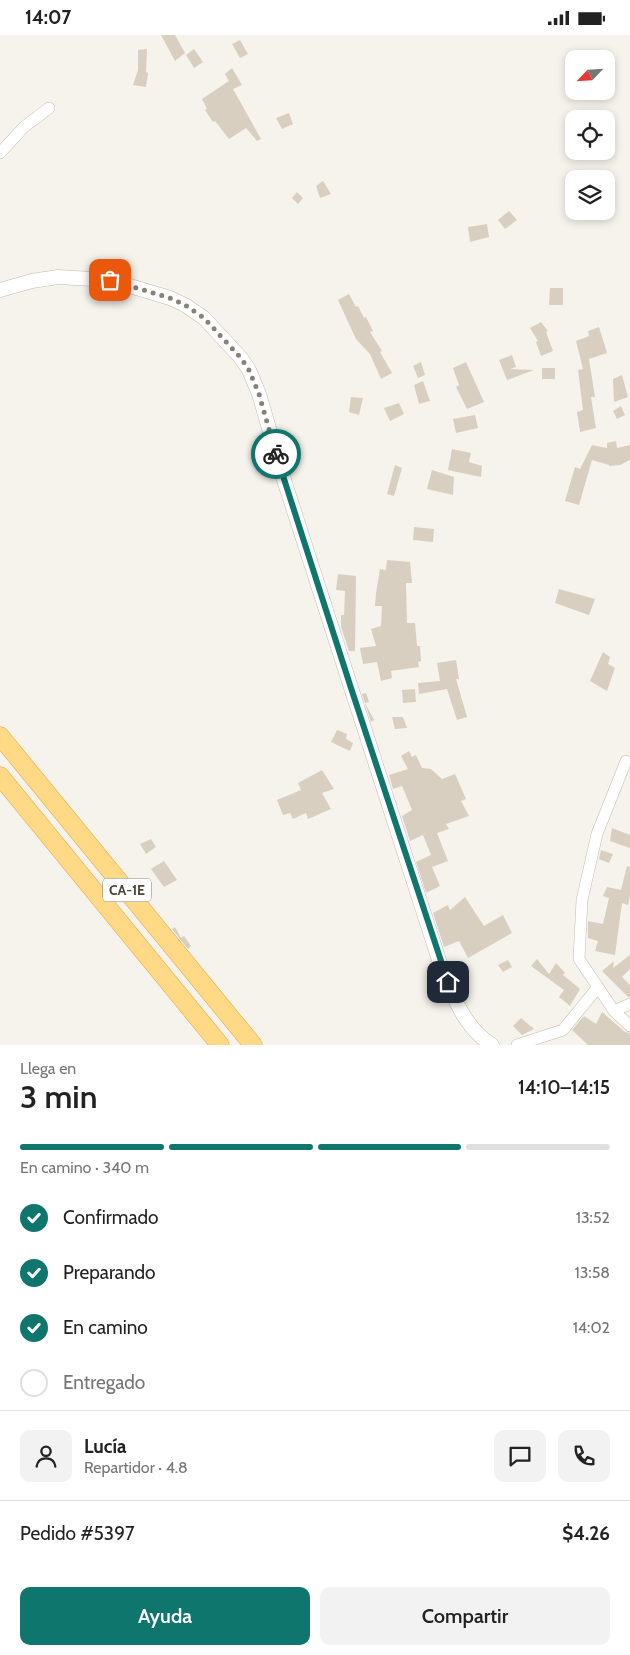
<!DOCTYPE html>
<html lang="es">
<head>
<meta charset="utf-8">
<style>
	body { margin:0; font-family:Cabin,sans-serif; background:#f2f2f2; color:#222; height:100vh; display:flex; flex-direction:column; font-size:19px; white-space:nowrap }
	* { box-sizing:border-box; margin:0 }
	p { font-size:16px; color:#767676 }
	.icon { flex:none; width:28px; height:28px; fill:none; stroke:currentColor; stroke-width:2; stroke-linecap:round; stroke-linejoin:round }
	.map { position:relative; height:1010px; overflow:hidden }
	.drawer { display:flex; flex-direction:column; background:#fff; flex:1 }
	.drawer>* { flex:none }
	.needle { width:32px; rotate:245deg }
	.controls { position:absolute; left:565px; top:15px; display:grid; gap:10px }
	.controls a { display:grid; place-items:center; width:50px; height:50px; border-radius:10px; background:#fff; box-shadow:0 2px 8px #0003; font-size:25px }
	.pin { position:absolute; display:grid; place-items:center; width:42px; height:42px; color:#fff; margin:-21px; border-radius:10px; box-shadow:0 2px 8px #0006 }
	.courier { position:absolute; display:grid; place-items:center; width:50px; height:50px; margin:-25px; border:4px solid #0f766e; border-radius:50%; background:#fff; color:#222; box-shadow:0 1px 6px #0007 }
	.head em { font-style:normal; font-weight:600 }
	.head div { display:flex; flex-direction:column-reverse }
	.head { display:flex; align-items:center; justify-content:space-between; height:85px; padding:0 20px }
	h1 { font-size:32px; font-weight:600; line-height:38px }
	.bar { display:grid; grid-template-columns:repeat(4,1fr); gap:8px 5px; align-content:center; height:60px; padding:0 20px }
	.bar i { height:6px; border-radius:4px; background:#e0e0e0 }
	.bar .current { background:#0f766e }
	.bar p { grid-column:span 4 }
	.line { display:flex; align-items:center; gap:12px; padding:0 20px; border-top:1px solid #e0e0e0 }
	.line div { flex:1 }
	.round { display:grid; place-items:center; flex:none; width:52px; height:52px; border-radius:10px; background:#f2f2f2 }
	ol { padding:0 20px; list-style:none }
	li { display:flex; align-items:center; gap:15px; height:55px }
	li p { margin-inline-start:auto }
	li .icon { padding:5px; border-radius:50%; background:#0f766e; color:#fff; stroke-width:4 }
	li:last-child { color:#767676 }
	li i { width:28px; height:28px; border:2px solid #e0e0e0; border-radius:50% }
	.action { display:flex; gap:10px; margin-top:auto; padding:10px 20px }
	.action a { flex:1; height:58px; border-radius:10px; background:#0f766e; color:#fff; font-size:20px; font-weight:600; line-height:58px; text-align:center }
	.action a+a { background:#f2f2f2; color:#222 }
	.status { display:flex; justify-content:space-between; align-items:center; height:35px; padding:0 25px; background:#fff; direction:ltr }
	.status svg { height:14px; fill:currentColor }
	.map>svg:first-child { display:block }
</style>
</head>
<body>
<div class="status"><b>14:07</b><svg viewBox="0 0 49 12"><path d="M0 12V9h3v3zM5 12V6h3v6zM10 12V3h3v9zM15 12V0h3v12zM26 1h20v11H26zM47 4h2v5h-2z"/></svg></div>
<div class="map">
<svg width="630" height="1010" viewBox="0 0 630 1010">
	<rect width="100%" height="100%" fill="#f6f3ec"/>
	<path fill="#d8cfc1" d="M161 0H175L185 18 175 26Z
		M240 5 248 19 240 23 232 9Z
		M147 14 146 37 148 38 146 52 133 50 138 35V15Z
		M194 14 203 27 194 33 186 20Z
		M232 33 242 50 233 54 261 104 257 106 246 93 229 104 215 86 213 87 205 75 207 74 202 64 229 46 225 39Z
		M289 78 293 89 282 94 276 83Z
		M323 146 331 159 320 163 316 151Z
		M297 157 303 163 298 169 292 163Z
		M509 176 517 185 505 194 498 185Z
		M487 189 489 202 470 207 468 192Z
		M550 253H563V270H549Z
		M349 259 356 272 358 271 364 283 366 282 373 296 370 297 382 316 380 317 392 338 381 344 370 319 356 304 338 265Z
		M541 287 548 296 546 297 553 316 541 321 536 307 538 306 530 293Z
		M599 292 607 318 589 324 595 362H591L596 393 580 397 577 377 583 375 578 335 583 334 576 306 589 301 588 296Z
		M512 320 516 332 510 334 534 335 507 345 499 325Z
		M421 327 425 340 418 343 413 331Z
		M466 327 484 367 467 374 456 352 459 350 453 333Z
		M542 333H555V344H542Z
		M622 340 628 362 614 367 613 344Z
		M423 346 430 366 419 369 414 350Z
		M351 362 363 363 359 380 349 377Z
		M399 368 404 379 390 386 384 373Z
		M621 371 625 380 617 384 613 376Z
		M475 380 478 393 456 398 453 384Z
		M616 406 617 413 630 410V425L620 430 609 431V430L592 425 579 470 565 466 575 432 580 434 592 410 607 413V408Z
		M452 414 471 418 469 427 482 431 481 442 448 435Z
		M395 430 402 433 394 461 387 459Z
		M432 435 454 442 453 460 427 454Z
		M414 492 434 494 433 507 413 505Z
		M387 525 410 527 412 548H406L407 588H415L417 611H420L421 626 418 627 419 632 391 636 392 643 381 646 377 627 363 629 360 613 376 611 371 594 381 591 382 571H375L376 558 380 534 386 535Z
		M338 539 356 541 355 616H349L341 592V580H344L345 556 336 555Z
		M559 554 595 564 589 580 555 568Z
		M603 617 610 622 608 629 615 633 607 656 590 646Z
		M456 625 459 644H456L467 682 457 685 447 654 419 659 418 648 440 646 437 628Z
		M415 654 416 667 403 668 402 655Z
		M366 658 369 667 365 668 374 685 371 687 362 659Z
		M392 682H403L407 693 395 694Z
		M337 695 347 699 346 704 353 708 350 716 331 707Z
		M409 716 412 722 416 720 422 733 431 734 442 744 455 739 466 764 461 766 469 781 446 789 449 794 437 798 448 826 432 832 440 851 426 858 416 827 431 820 423 800 410 806 402 781 412 775 402 751 393 754 389 740 408 734 401 721Z
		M322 735 334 754 322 758 331 774 308 784 306 778 293 784 290 778 283 780 277 765 301 755 298 748Z
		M612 793 630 800V813L610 806Z
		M151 804 156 812 146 819 140 809Z
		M601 815 613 819 609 828 599 824Z
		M164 826 177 845 164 852 151 834Z
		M627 831 630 832V862L628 870 622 868 615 920 595 916 598 906 588 903V886L603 889 609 863 603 861 607 852 621 855Z
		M465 862 484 891 503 880 512 898 468 923 459 906 444 912 433 878 448 870 450 875Z
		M175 892 181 903 184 901 191 911 188 914 172 894Z
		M630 920V934L622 942 630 950V962H628L602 936 614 926 613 933Z
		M537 924 549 939 556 928 565 938 563 940 580 954 570 971 559 962 564 955 531 931Z
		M508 925 512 932 503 937 498 930Z
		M602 977 625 997 630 998V1010H588L572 995 584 981 596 989Z
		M521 983 534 994 522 1000 513 991Z"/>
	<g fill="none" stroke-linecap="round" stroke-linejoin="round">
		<g stroke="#c2bbae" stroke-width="12">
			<path id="minor" d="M0 118 24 92 49 73
				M626 726 597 799 582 865 579 924 614 976 630 991
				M614 976 630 969
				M517 1010 563 995 598 952"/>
		</g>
		<g stroke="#c2bbae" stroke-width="15">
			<path id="tertiary" d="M0 255 32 246 58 242 110 245 170 263 185 270 204 283 241 323 249 335 259 359 284 445 440 928C452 958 463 992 492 1010"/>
		</g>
		<g stroke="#e0a43c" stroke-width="19">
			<path id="trunk" d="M0 701 253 1010
				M0 741 220 1010"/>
		</g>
		<use href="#minor" stroke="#fff" stroke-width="11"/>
		<use href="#tertiary" stroke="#fff" stroke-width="14"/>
		<use href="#trunk" stroke="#ffd985" stroke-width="18"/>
	</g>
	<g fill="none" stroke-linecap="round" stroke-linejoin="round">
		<path stroke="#878178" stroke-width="5" stroke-dasharray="0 9" d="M110 245 170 263 185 270 204 283 241 323 249 335 259 359 276 419"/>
		<path stroke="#0f766e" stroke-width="6" d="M276 419 351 653 448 947"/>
	</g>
	<g text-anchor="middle" stroke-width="4" stroke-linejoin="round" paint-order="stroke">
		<rect fill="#fff" stroke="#817c74" stroke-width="1" x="103" y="843.5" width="48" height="23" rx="4"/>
		<g font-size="14" font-weight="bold" fill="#4b4439">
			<text x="127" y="860">CA-1E</text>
		</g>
	</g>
</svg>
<div class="controls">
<a><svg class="needle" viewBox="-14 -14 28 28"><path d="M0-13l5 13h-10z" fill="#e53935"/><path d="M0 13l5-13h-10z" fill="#767676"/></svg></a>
<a><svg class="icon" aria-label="locate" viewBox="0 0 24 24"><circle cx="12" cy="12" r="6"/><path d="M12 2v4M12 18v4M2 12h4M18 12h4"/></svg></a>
<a><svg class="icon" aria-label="layers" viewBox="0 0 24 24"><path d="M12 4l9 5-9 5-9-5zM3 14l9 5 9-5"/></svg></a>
</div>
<div class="pin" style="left:110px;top:245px;background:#ea580c"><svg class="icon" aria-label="bag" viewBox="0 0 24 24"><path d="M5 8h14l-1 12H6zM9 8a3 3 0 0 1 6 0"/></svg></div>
<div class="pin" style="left:448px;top:947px;background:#1f2937"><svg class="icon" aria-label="home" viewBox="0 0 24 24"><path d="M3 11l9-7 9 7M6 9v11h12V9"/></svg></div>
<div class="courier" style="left:276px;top:419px"><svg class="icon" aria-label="bike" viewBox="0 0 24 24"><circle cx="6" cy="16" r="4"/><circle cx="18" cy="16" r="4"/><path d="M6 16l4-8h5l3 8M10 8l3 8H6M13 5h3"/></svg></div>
</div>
<section class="drawer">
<div class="head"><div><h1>3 min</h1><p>Llega en</p></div><em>14:10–14:15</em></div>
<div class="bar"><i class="current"></i><i class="current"></i><i class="current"></i><i></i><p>En camino · 340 m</p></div>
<ol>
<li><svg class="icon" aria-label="check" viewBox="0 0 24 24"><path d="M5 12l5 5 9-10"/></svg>Confirmado<p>13:52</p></li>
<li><svg class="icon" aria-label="check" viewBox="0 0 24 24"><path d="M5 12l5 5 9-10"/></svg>Preparando<p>13:58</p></li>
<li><svg class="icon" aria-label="check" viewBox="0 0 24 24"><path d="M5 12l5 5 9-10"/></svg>En camino<p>14:02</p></li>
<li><i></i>Entregado</li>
</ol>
<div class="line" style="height:90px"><a class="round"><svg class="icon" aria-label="person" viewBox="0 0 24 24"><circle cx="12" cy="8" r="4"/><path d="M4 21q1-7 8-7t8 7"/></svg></a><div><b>Lucía</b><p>Repartidor · 4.8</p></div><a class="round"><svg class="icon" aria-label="chat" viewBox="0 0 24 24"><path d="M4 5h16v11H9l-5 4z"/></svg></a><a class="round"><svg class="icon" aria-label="phone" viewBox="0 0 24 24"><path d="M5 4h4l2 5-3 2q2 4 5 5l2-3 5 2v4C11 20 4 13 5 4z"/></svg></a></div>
<div class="line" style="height:65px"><div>Pedido #5397</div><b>$4.26</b></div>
<div class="action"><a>Ayuda</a><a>Compartir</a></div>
</section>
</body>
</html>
